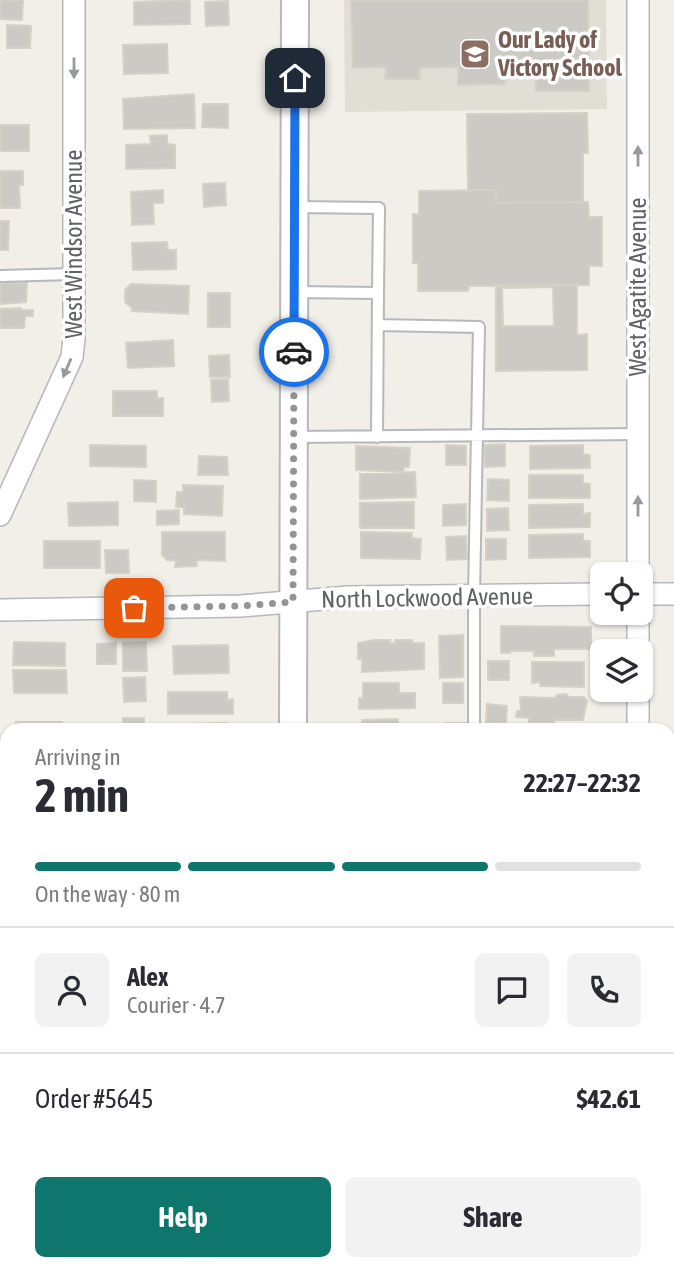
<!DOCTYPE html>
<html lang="en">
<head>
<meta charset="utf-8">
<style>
	body { margin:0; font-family:"Asap Condensed",sans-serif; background:#f2f2f3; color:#2b2b33; height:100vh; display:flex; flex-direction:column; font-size:26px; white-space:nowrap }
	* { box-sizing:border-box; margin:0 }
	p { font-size:23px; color:#7c7c81 }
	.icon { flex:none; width:38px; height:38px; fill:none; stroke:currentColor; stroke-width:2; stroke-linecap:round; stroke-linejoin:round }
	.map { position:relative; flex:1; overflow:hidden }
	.drawer { position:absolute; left:0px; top:723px; width:676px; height:548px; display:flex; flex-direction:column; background:#fff; border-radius:21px 21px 0 0; box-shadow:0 2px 5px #0004 }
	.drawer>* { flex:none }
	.fabs { position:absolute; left:590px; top:562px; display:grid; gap:14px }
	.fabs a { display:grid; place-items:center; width:63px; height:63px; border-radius:10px; background:#fff; box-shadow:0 2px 5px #0004; font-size:35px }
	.pin { position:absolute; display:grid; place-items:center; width:60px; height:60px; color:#fff; margin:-30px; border-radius:14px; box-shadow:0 4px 10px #0006 }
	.courier { position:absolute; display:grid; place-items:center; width:70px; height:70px; margin:-35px; border:5px solid #1a73e8; border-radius:50%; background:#fff; color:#222; box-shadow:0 2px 9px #0007 }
	.overview em { font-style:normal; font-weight:700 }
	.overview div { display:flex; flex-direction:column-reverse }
	.overview { display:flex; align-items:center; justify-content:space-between; height:119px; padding:0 35px }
	h1 { font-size:46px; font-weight:700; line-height:52px }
	.bar { display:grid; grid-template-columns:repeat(4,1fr); gap:10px 7px; align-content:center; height:84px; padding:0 35px }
	.bar i { height:9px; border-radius:5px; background:#e1e1e2 }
	.bar .selected { background:#0f766e }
	.bar p { grid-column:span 4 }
	.line { display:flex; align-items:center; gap:18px; padding:0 35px; border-top:2px solid #e1e1e2 }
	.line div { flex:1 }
	.round { display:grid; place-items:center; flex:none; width:74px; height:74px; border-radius:10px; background:#f2f2f3 }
	.primary-button { display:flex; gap:14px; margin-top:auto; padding:14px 35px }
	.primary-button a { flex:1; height:80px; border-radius:10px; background:#0f766e; color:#fff; font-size:28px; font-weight:700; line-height:80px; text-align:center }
	.primary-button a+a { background:#f2f2f3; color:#2b2b33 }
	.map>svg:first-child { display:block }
</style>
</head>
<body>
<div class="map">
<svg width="674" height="1270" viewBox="0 0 674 1270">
	<rect width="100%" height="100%" fill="#f1efe8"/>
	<path fill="#e1ded6" d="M344 0H606L607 109 345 112Z"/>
	<path fill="#cccac5" stroke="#d6d1c6" stroke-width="2" fill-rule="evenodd" d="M0 0H23L22 20 0 19Z
		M190 0V24L134 25V2Z
		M351 0H588L589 91H536V67L507 68V80H505L504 84 458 85V67L419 68 420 79H385L386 67 353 68Z
		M228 1 229 25 206 26 205 2Z
		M7 25 31 26 30 48H7Z
		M167 44 168 73 124 74 123 45Z
		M194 94 195 128 124 129 123 99Z
		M203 104H228V128L202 127Z
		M587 113 588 153H583V202L496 203V190H468L467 114Z
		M0 125H29V151H0Z
		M167 135V144L175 145V168L126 169V145L151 144 150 136Z
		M0 171H23V185H19L20 208H0Z
		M225 183 226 205 204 207 203 184Z
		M163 190V203H153L154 224 132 225 131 192Z
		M496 190V203L588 202 589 217H602V266H589V285L469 286 468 291H418V263H413V214H419V191Z
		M0 221H9L8 250H0Z
		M167 242 168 250H176V269L133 270 132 243Z
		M0 283H27L26 302 0 304Z
		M131 284 189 286 188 314 132 311V308L125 302V290Z
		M496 285H577V335L587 334V370L496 371ZM553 287 554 326H503L502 288Z
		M208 293H230V327H208Z
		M21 308V310H33V316H25L24 328H0V309Z
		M173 340 174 366 128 368 126 343Z
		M229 355 230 377H210L209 356Z
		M228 379 229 401 212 402 211 380Z
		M113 391H157V398H163V416H113Z
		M505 444V466L485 467 484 445Z
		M90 445 146 446V467L90 466Z
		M446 445 466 446V465H446Z
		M583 445V454L590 455V468L530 469V446Z
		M356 446 410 448 409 467H404L403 472 356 470Z
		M199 456 227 457 228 475H198Z
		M415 472 416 497 360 499V474Z
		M529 475H583V483L590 484V498H529Z
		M488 479 509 480V501L487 500Z
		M134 480 156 481V502L134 501Z
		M183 485 223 486 222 516 184 514V507H176L177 492H183Z
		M118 502V525L69 526 68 503Z
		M414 502V528H360V503Z
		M466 504V525L443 526V505Z
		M583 504V514L590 513V527L529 528V505Z
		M508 508 509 530 487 531V509Z
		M179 510V524L157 525V511Z
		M162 532H225V561L196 560 197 566 175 567 176 561 167 560 162 555Z
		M361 532 412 533V538L421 539 420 559 361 558Z
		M583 534V541H590V557L529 558V535Z
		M466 536 467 559 447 560 446 537Z
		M486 539H506V559L486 560Z
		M44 541H100V568H44Z
		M105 550H128L129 573H106Z
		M501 626 591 627V649H554V656H534V651H510V653H501Z
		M463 635V677L440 678 439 636Z
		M374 640H390V643H395V640H412V643H424V669L362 672V659H358V643Z
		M14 642 65 643V666L13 665Z
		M146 642 147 671H123V643Z
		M116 643V664H97V644Z
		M228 645 229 673 174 674 173 646Z
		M488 661H509V680H488Z
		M532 662H584V687L540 686V682L532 683Z
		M13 670H66L67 693H14Z
		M145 677 146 701 124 702 123 678Z
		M363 683H399V693H415V708L359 709V698H363Z
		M443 683H463V703H443Z
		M168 692H227V700L233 699V714H168Z
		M566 694 569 697H584L587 701 583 720H554V723H529V718L516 717 517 711H521L520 697 555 698 557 695Z
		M487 704 507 706 506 723 486 722Z
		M123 718H144V730H123Z
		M398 719V730H362V720Z
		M16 722H62V730H16Z
		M227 723V730H175L182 728V724Z
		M445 723H467V730H445Z
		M532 726 590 727V730H532Z"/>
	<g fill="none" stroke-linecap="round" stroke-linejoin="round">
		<g stroke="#b5b8bc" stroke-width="14">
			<path id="service" d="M0 276 74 274
				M294 292 378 293 379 208 295 207
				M378 325 479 327 474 595V730
				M294 437 638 434
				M377 437 378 293
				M474 1270V1264"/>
		</g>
		<g stroke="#b5b8bc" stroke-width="24">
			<path id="minor" d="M638 0V574
				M0 515 72 357 74 339V0
				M640 594H674
				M0 610 241 606 348 597 602 594
				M638 651V612
				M638 690V730
				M668 1259H674
				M0 1266 221 1264
				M638 1270V1264"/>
		</g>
		<g stroke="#b5b8bc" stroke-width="30">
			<path id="tertiary" d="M293 730 295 0
				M291 1270V1264"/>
		</g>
		<use href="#service" stroke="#fff" stroke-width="10"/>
		<use href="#minor" stroke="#fff" stroke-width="21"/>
		<use href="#tertiary" stroke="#fff" stroke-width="26"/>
	</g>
	<defs><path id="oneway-solid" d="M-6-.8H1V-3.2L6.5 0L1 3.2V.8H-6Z" transform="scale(1.75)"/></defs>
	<g fill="#979a9d">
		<use href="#oneway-solid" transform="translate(74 68) rotate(90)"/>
		<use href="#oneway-solid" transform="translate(638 156) rotate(-90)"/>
		<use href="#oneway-solid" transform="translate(67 368) rotate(113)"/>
		<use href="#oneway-solid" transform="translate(638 506) rotate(-90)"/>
	</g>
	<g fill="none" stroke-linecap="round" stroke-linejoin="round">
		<path stroke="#929495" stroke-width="7" stroke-dasharray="0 12.6" d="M134 608 241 606 293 602 294 352"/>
		<path stroke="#1a73e8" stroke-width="9" d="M294 352 295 78"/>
	</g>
	<defs>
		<g id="school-square" transform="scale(1.575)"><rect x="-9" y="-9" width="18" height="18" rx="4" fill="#8d6e63" stroke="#fff"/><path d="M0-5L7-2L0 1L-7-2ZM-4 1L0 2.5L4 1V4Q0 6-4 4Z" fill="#fff"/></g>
	</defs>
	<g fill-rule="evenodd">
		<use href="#school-square" x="475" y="54"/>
	</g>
	<g text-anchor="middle" stroke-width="7" stroke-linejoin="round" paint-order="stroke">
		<g font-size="24" font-weight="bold" fill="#785e54" stroke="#fff" text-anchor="start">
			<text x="498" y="48">Our Lady of<tspan x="498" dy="28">Victory School</tspan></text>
		</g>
		<g font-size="24" fill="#5f6368" stroke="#fff">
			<text transform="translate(74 244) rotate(-90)" y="8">West Windsor Avenue</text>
			<text transform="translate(638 287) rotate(-90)" y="8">West Agatite Avenue</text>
			<text transform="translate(427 598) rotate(-1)" y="8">North Lockwood Avenue</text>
		</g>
	</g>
</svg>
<div class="fabs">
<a><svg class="icon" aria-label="locate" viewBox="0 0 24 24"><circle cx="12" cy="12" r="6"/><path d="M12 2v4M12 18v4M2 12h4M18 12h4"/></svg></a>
<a><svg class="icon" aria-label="layers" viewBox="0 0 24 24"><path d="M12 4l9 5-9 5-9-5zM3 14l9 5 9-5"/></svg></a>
</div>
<div class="pin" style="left:134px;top:608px;background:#ea580c"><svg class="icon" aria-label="bag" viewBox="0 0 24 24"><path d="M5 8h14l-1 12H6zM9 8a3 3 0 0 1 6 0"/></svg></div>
<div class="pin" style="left:295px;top:78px;background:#1f2937"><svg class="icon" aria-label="home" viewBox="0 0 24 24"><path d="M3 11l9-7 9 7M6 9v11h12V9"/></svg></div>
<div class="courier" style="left:294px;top:352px"><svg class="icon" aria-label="car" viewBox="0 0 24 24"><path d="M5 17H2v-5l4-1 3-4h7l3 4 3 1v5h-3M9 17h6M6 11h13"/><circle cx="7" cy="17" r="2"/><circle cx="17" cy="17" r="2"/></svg></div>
<section class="drawer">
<div class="overview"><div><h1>2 min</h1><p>Arriving in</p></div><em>22:27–22:32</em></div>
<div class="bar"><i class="selected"></i><i class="selected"></i><i class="selected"></i><i></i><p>On the way · 80 m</p></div>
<div class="line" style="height:126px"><a class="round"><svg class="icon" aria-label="person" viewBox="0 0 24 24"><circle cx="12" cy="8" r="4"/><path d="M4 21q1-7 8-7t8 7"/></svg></a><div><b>Alex</b><p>Courier · 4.7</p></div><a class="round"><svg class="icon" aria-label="chat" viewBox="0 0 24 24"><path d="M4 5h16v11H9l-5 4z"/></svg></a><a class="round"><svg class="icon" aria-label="phone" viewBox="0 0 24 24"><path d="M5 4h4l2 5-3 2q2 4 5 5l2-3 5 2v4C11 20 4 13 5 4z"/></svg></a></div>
<div class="line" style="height:91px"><div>Order #5645</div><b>$42.61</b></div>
<div class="primary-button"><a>Help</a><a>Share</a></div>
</section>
</div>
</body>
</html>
